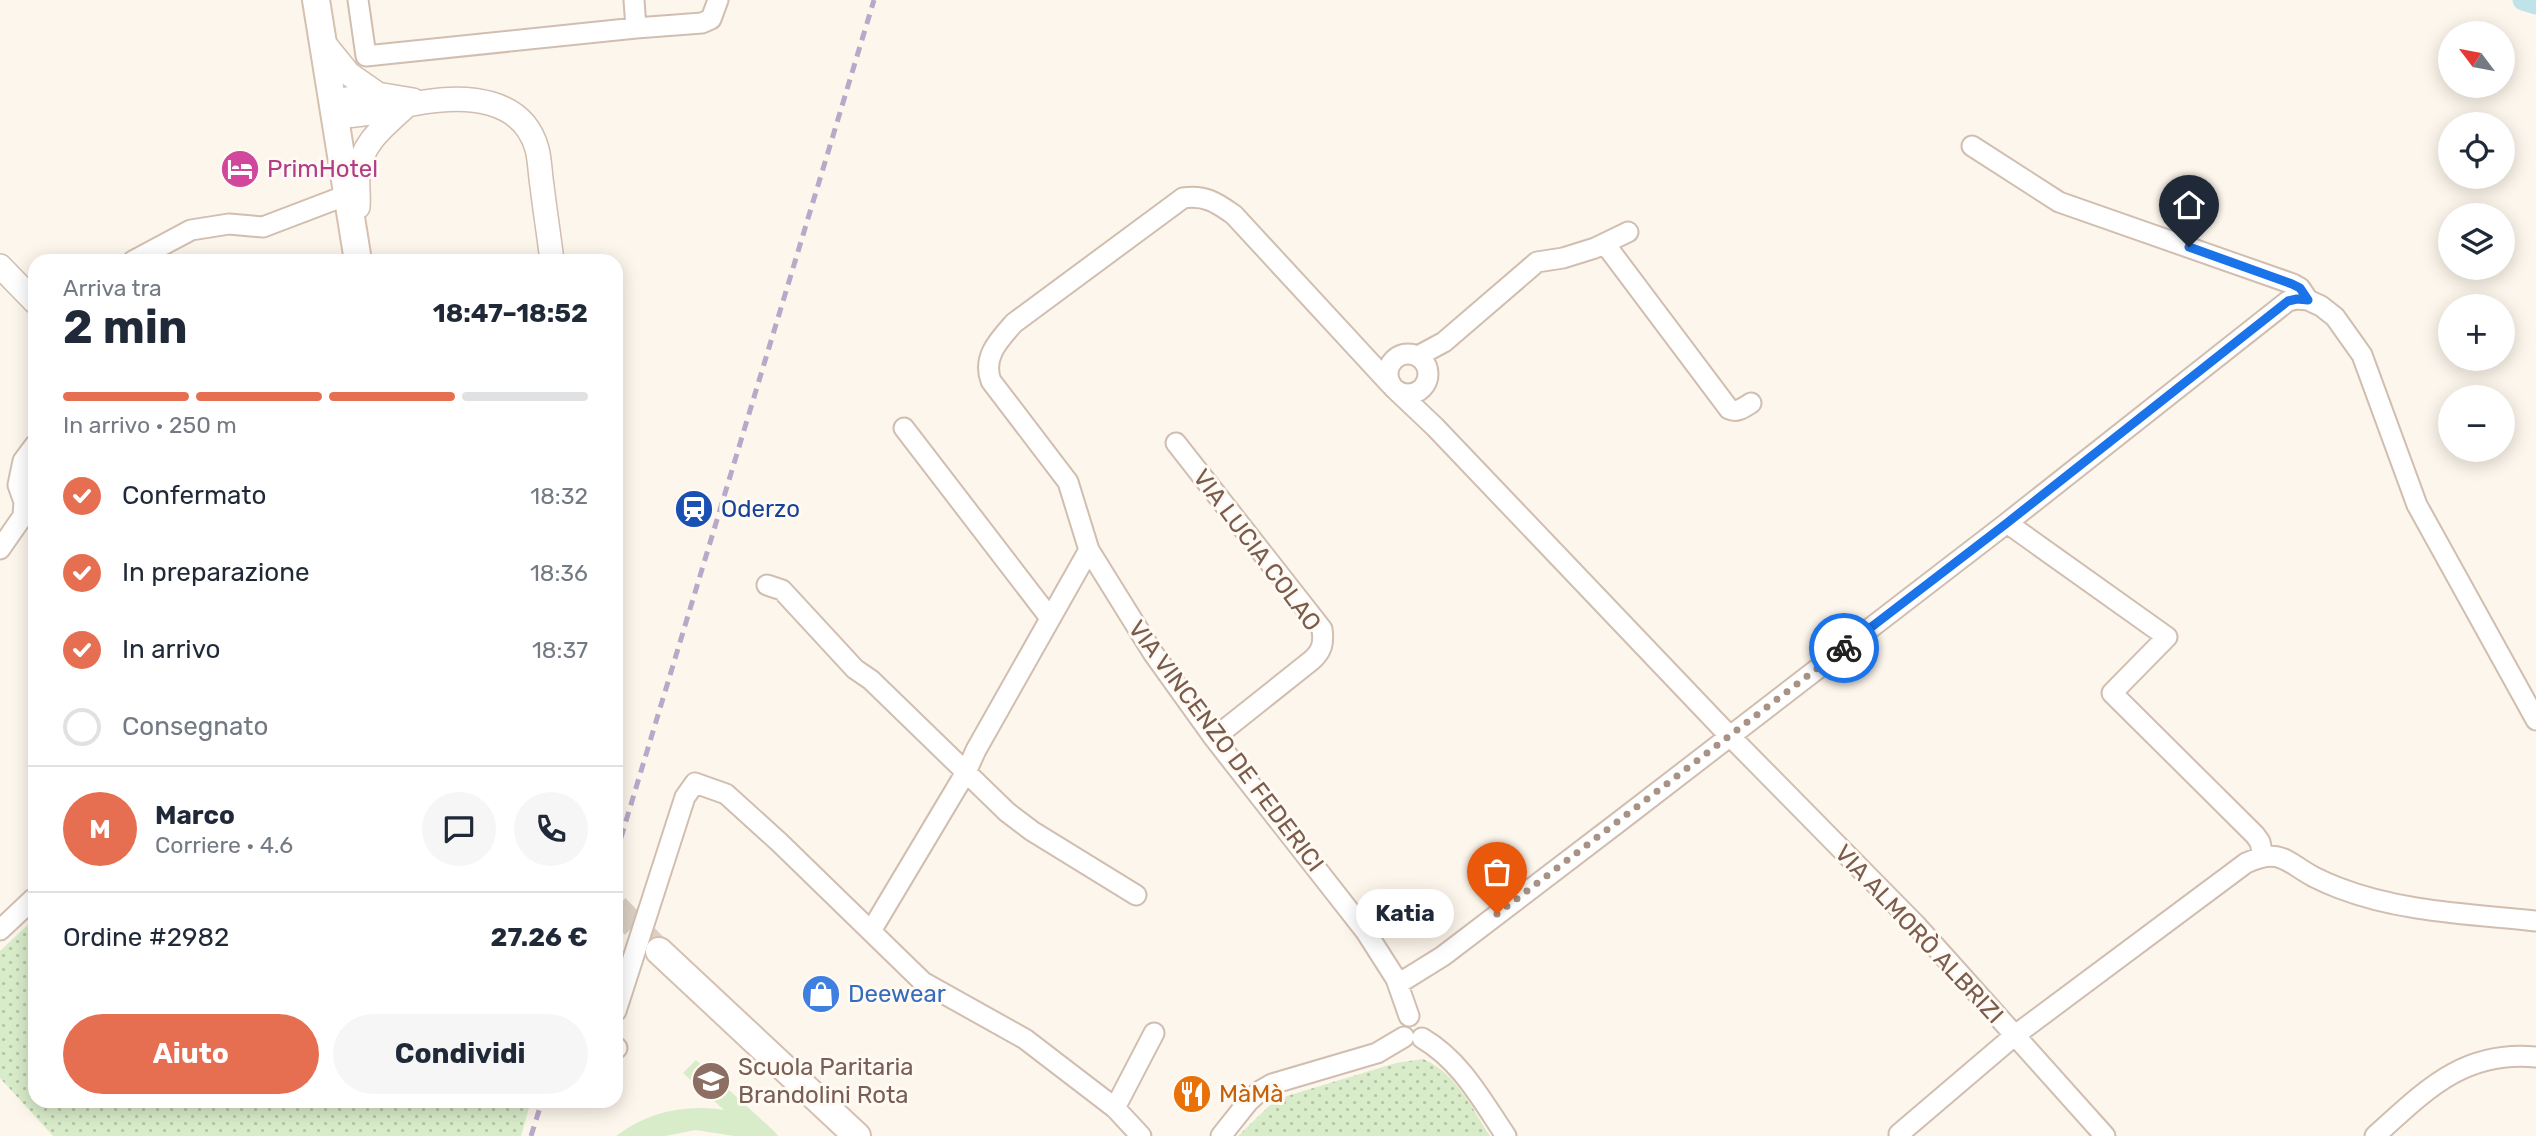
<!DOCTYPE html>
<html lang="it">
<head>
<meta charset="utf-8">
<style>
	body { margin:0; font-family:Rubik,sans-serif; background:#f6f6f7; color:#1f2937; height:100vh; display:flex; flex-direction:column; font-size:26px; white-space:nowrap }
	* { box-sizing:border-box; margin:0 }
	p { font-size:23px; color:#747a83 }
	.icon { flex:none; width:38px; height:38px; fill:none; stroke:currentColor; stroke-width:2; stroke-linecap:round; stroke-linejoin:round }
	.map { position:relative; flex:1; overflow:hidden }
	.panel { position:absolute; left:28px; top:254px; width:595px; height:854px; display:flex; flex-direction:column; background:#fff; border-radius:21px; box-shadow:0 4px 18px #0003 }
	.panel>* { flex:none }
	.needle { width:46px; rotate:302deg }
	.controls { position:absolute; left:2438px; top:21px; display:grid; gap:14px }
	.controls a { display:grid; place-items:center; width:77px; height:77px; border-radius:50%; background:#fff; box-shadow:0 4px 18px #0003; font-size:35px }
	.pin { position:absolute; display:grid; place-items:center; width:60px; height:60px; color:#fff; margin:-72px -30px; border-radius:50% 50% 50% 0; rotate:-45deg; box-shadow:0 0 7px #0007 }
	.pin .icon { rotate:45deg }
	.courier { position:absolute; display:grid; place-items:center; width:70px; height:70px; margin:-35px; border:5px solid #1a73e8; border-radius:50%; background:#fff; color:#222; box-shadow:0 2px 9px #0007 }
	.bubble { position:absolute; height:49px; border-radius:24px; background:#fff; box-shadow:0 4px 18px #0003; font-size:23px; font-weight:700; line-height:49px; text-align:center }
	.overview em { font-style:normal; font-weight:700 }
	.overview div { display:flex; flex-direction:column-reverse }
	.overview { display:flex; align-items:center; justify-content:space-between; height:119px; padding:0 35px }
	h1 { font-size:46px; font-weight:700; line-height:52px }
	.bar { display:grid; grid-template-columns:repeat(4,1fr); gap:10px 7px; align-content:center; height:84px; padding:0 35px }
	.bar i { height:9px; border-radius:5px; background:#e0e1e3 }
	.bar .on { background:#e76f51 }
	.bar p { grid-column:span 4 }
	.line { display:flex; align-items:center; gap:18px; padding:0 35px; border-top:2px solid #e0e1e3 }
	.line div { flex:1 }
	.round { display:grid; place-items:center; flex:none; width:74px; height:74px; border-radius:37px; background:#f6f6f7 }
	ol { padding:0 35px; list-style:none }
	li { display:flex; align-items:center; gap:21px; height:77px }
	li p { margin-inline-start:auto }
	li .icon { padding:7px; border-radius:50%; background:#e76f51; color:#fff; stroke-width:4 }
	li:last-child { color:#747a83 }
	li i { width:38px; height:38px; border:4px solid #e0e1e3; border-radius:50% }
	.action { display:flex; gap:14px; margin-top:auto; padding:14px 35px }
	.action a { flex:1; height:80px; border-radius:42px; background:#e76f51; color:#fff; font-size:28px; font-weight:700; line-height:80px; text-align:center }
	.action a+a { background:#f6f6f7; color:#1f2937 }
	.map>svg:first-child { display:block }
</style>
</head>
<body>
<div class="map">
<svg width="2536" height="1136" viewBox="0 0 2536 1136">
	<defs>
		<pattern id="park-dots" width="8" height="8" patternUnits="userSpaceOnUse" patternTransform="scale(1.75)"><rect width="8" height="8" fill="#d8ecc9"/><path d="M2 2h.1M6 6h.1" fill="none" stroke="#b4c2a5" stroke-width="1.8" stroke-linecap="round"/></pattern>
	</defs>
	<rect width="100%" height="100%" fill="#fdf6ec"/>
	<path fill="url(#park-dots)" d="M35 918V1101H531L521 1136H53L0 1078V951Z
		M1423 1059C1456 1073 1471 1107 1490 1136H1238L1269 1106 1287 1096 1396 1063Z"/>
	<path fill="#d8ecc9" d="M696 1060 774 1131 778 1136H734L696 1130 665 1136H616C648 1112 685 1104 724 1110L683 1073Z"/>
	<g fill="none" stroke-linecap="round" stroke-linejoin="round">
		<path stroke="#bfe3e8" stroke-width="21" d="M2523 0 2536 4"/>
		<path stroke="#dcd0c4" stroke-width="26" stroke-dasharray="26 13" stroke-linecap="butt" d="M616 907 659 951"/>
		<g stroke="#d1beb0" stroke-width="23">
			<path id="minor" d="M358 0 366 56 636 28 702 23 711 19 718 0
				M634 0 636 28
				M1972 146 2059 202 2293 284 2300 288 2308 300 2321 306 2335 317 2362 355 2417 505 2536 720
				M1605 244 1729 409C1737 413 1743 408 1751 403
				M133 261 191 230 229 224 263 227 347 195
				M1388 374a20 20 0 1 1 40 0a20 20 0 1 1-40 0Z
				M1418 356 1444 342 1537 262 1563 258 1595 248 1628 232
				M1391 385 1234 215C1216 202 1205 195 1183 198L1014 323C999 340 982 357 991 381L1068 482 1089 550 1153 653 1214 738 1366 932 1396 979 1409 1016
				M1396 390 1435 427 1721 727 1916 925 2105 1136
				M904 428 1050 618
				M1176 443 1322 629C1324 643 1322 651 1312 660L1214 738
				M2007 523 2167 637 2112 693 2255 835 2260 842 2263 857
				M0 549 23 516 24 502 18 485 23 461 35 445
				M767 585 782 590 855 669 871 680 1007 812 1032 831 1136 895
				M0 930 33 899
				M871 931 966 772 976 750 1089 550
				M1398 984 1443 956 1620 821 2007 523 2288 301 2297 299 2308 300
				M616 1011 685 797 695 783 726 794 779 842 923 982 1025 1039 1115 1108 1141 1136
				M1422 1038C1461 1061 1481 1099 1506 1136
				M616 1047 617 1048
				M1115 1108 1154 1033
				M1899 1134 2014 1036 2246 863C2281 847 2286 862 2314 877 2322 881 2331 885 2339 888 2401 912 2470 914 2536 921
				M1221 1136 1248 1102 1260 1091 1272 1084 1377 1053 1404 1037
				M2375 1136C2425 1091 2463 1050 2536 1057"/>
		</g>
		<g stroke="#d1beb0" stroke-width="26">
			<path id="tertiary" d="M323 42 349 74 379 95
				M332 103 371 93 413 100
				M334 116C366 117 393 107 424 102 467 95 523 98 537 149 540 160 540 174 542 186 545 211 549 236 552 261
				M358 207C359 196 357 185 358 174 361 144 383 127 404 108
				M0 266 35 302"/>
		</g>
		<g stroke="#d6c0b0" stroke-width="30">
			<path id="secondary" d="M316 0 358 261
				M659 951 857 1136"/>
		</g>
		<use href="#minor" stroke="#fff" stroke-width="19"/>
		<use href="#tertiary" stroke="#fff" stroke-width="23"/>
		<use href="#secondary" stroke="#fff" stroke-width="26"/>
		<path stroke="#b9a8c9" stroke-width="5" stroke-dasharray="10 7" stroke-linecap="butt" d="M616 854 874 0
			M531 1136 542 1101"/>
	</g>
	<g fill="none" stroke-linecap="round" stroke-linejoin="round">
		<path stroke="#a89285" stroke-width="7" stroke-dasharray="0 12.6" d="M1497 914 1844 648"/>
		<path stroke="#1a73e8" stroke-width="9" d="M1844 648 2007 523 2288 301 2297 299 2308 300 2300 288 2292 284 2189 247"/>
	</g>
	<defs>
		<g id="hotel-disc" transform="scale(2.0125)"><circle r="9.5" fill="#d1479c" stroke="#fffaf3"/><path d="M-6-4.5h1.5V1H6V5H4.5V3h-9V5H-6ZM-4 0a1.8 1.8 0 1 1 3.6 0ZM.5 0V-2.5h3Q6-2.5 6 0Z" fill="#fff"/></g>
		<g id="station-disc" transform="scale(2.0125)"><circle r="9.5" fill="#1a4fb4" stroke="#fffaf3"/><path d="M-3-6H3Q5-6 5-4V2Q5 4 3 4L4.5 6H3L1.5 4h-3L-3 6H-4.5L-3 4Q-5 4-5 2V-4Q-5-6-3-6ZM-3.5-4v3h7v-3ZM-3.5 1v1.5H-2V1ZM2 1v1.5H3.5V1Z" fill="#fff"/></g>
		<g id="shop-disc" transform="scale(2.0125)"><circle r="9.5" fill="#3f7fe0" stroke="#fffaf3"/><path d="M-5-2.5h2.3a2.7 3.5 0 0 1 5.4 0H5L5.5 6h-11ZM-1.5-2.5h3a1.5 2.3 0 0 0-3 0Z" fill="#fff"/></g>
		<g id="school-disc" transform="scale(2.0125)"><circle r="9.5" fill="#8d6e63" stroke="#fffaf3"/><path d="M0-5L7-2L0 1L-7-2ZM-4 1L0 2.5L4 1V4Q0 6-4 4Z" fill="#fff"/></g>
		<g id="restaurant-disc" transform="scale(2.0125)"><circle r="9.5" fill="#e8710a" stroke="#fffaf3"/><path d="M-5-6h1v4h1v-4h1v4h1v-4h1v5L-1.5 .5V6h-2V.5L-5-1ZM5-6V6H3V1.5H1.5Q1.5-4 5-6Z" fill="#fff"/></g>
	</defs>
	<g fill-rule="evenodd">
		<use href="#hotel-disc" x="240" y="169"/>
		<use href="#station-disc" x="694" y="509"/>
		<use href="#shop-disc" x="821" y="994"/>
		<use href="#school-disc" x="711" y="1081"/>
		<use href="#restaurant-disc" x="1192" y="1094"/>
	</g>
	<g text-anchor="middle" stroke-width="6" stroke-linejoin="round" paint-order="stroke">
		<g font-size="24" fill="#b23c85" stroke="#fffaf3" text-anchor="start">
			<text x="267" y="177">PrimHotel</text>
		</g>
		<g font-size="24" fill="#164399" stroke="#fffaf3" text-anchor="start">
			<text x="721" y="517">Oderzo</text>
		</g>
		<g font-size="24" fill="#7a5c4d" stroke="#fffaf3">
			<text transform="translate(1257 550) rotate(53)" y="8">VIA LUCIA COLAO</text>
			<text transform="translate(1226 746) rotate(53)" y="8">VIA VINCENZO DE FEDERICI</text>
			<text transform="translate(1919 934) rotate(47)" y="8">VIA ALMORÒ ALBRIZI</text>
		</g>
		<g font-size="24" fill="#366cbe" stroke="#fffaf3" text-anchor="start">
			<text x="848" y="1002">Deewear</text>
		</g>
		<g font-size="24" fill="#785e54" stroke="#fffaf3" text-anchor="start">
			<text x="738" y="1075">Scuola Paritaria<tspan x="738" dy="28">Brandolini Rota</tspan></text>
		</g>
		<g font-size="24" fill="#c56008" stroke="#fffaf3" text-anchor="start">
			<text x="1219" y="1102">MàMà</text>
		</g>
	</g>
</svg>
<div class="controls">
<a><svg class="needle" viewBox="-14 -14 28 28"><path d="M0-13l5 13h-10z" fill="#e53935"/><path d="M0 13l5-13h-10z" fill="#747a83"/></svg></a>
<a><svg class="icon" aria-label="locate" viewBox="0 0 24 24"><circle cx="12" cy="12" r="6"/><path d="M12 2v4M12 18v4M2 12h4M18 12h4"/></svg></a>
<a><svg class="icon" aria-label="layers" viewBox="0 0 24 24"><path d="M12 4l9 5-9 5-9-5zM3 14l9 5 9-5"/></svg></a>
<a>+</a>
<a>−</a>
</div>
<div class="pin" style="left:1497px;top:914px;background:#ea580c"><svg class="icon" aria-label="bag" viewBox="0 0 24 24"><path d="M5 8h14l-1 12H6zM9 8a3 3 0 0 1 6 0"/></svg></div>
<div class="pin" style="left:2189px;top:247px;background:#1f2937"><svg class="icon" aria-label="home" viewBox="0 0 24 24"><path d="M3 11l9-7 9 7M6 9v11h12V9"/></svg></div>
<div class="courier" style="left:1844px;top:648px"><svg class="icon" aria-label="bike" viewBox="0 0 24 24"><circle cx="6" cy="16" r="4"/><circle cx="18" cy="16" r="4"/><path d="M6 16l4-8h5l3 8M10 8l3 8H6M13 5h3"/></svg></div>
<div class="bubble" style="left:1356px;top:889px;width:98px">Katia</div>
<section class="panel">
<div class="overview"><div><h1>2 min</h1><p>Arriva tra</p></div><em>18:47–18:52</em></div>
<div class="bar"><i class="on"></i><i class="on"></i><i class="on"></i><i></i><p>In arrivo · 250 m</p></div>
<ol>
<li><svg class="icon" aria-label="check" viewBox="0 0 24 24"><path d="M5 12l5 5 9-10"/></svg>Confermato<p>18:32</p></li>
<li><svg class="icon" aria-label="check" viewBox="0 0 24 24"><path d="M5 12l5 5 9-10"/></svg>In preparazione<p>18:36</p></li>
<li><svg class="icon" aria-label="check" viewBox="0 0 24 24"><path d="M5 12l5 5 9-10"/></svg>In arrivo<p>18:37</p></li>
<li><i></i>Consegnato</li>
</ol>
<div class="line" style="height:126px"><b class="round" style="background:#e76f51;color:#fff">M</b><div><b>Marco</b><p>Corriere · 4.6</p></div><a class="round"><svg class="icon" aria-label="chat" viewBox="0 0 24 24"><path d="M4 5h16v11H9l-5 4z"/></svg></a><a class="round"><svg class="icon" aria-label="phone" viewBox="0 0 24 24"><path d="M5 4h4l2 5-3 2q2 4 5 5l2-3 5 2v4C11 20 4 13 5 4z"/></svg></a></div>
<div class="line" style="height:91px"><div>Ordine #2982</div><b>27.26 €</b></div>
<div class="action"><a>Aiuto</a><a>Condividi</a></div>
</section>
</div>
</body>
</html>
